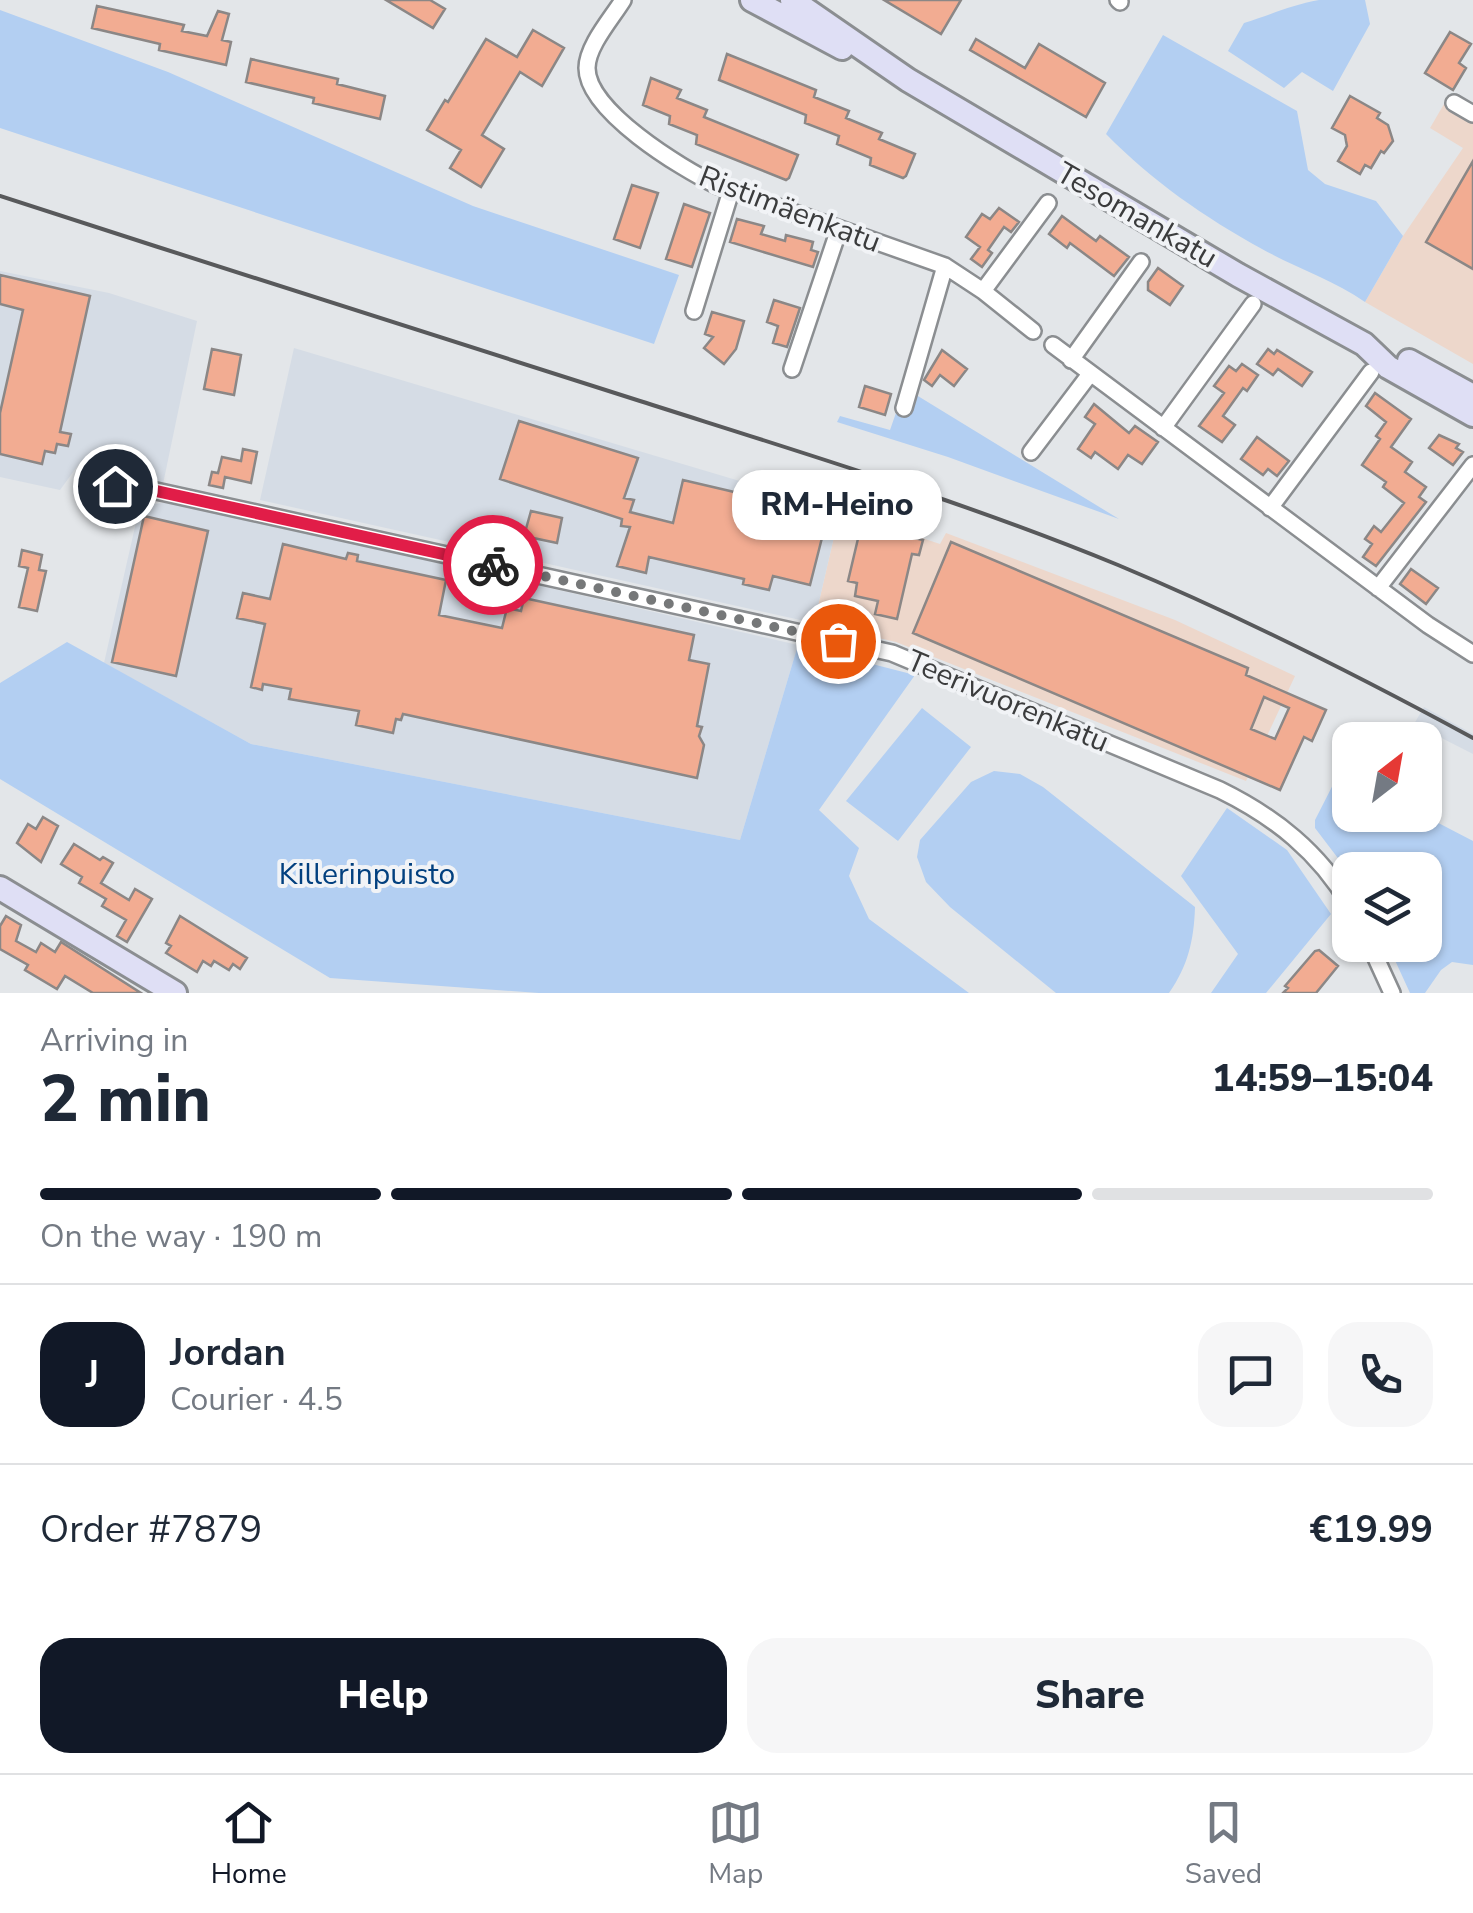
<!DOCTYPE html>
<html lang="en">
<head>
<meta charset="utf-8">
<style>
	body { margin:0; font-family:"Nunito Sans",sans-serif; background:#f6f6f7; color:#1f2937; height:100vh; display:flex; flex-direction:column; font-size:38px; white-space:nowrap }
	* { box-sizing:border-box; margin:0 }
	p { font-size:32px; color:#747a83 }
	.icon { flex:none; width:55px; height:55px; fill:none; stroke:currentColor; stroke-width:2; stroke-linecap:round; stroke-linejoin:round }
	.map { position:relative; height:993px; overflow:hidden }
	.sheet { display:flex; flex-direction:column; background:#fff; flex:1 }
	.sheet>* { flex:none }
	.needle { width:65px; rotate:31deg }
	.controls { position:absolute; left:1332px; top:722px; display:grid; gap:20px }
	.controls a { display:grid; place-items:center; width:110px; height:110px; border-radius:20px; background:#fff; box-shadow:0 2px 8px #0004; font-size:50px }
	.pin { position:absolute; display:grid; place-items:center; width:85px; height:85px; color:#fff; margin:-42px; border:5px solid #fff; border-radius:50%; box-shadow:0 2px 10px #0007 }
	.courier { position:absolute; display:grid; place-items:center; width:100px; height:100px; margin:-50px; border:8px solid #e11d48; border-radius:50%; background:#fff; color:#222; box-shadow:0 2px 12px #0007 }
	.bubble { position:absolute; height:70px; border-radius:30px; background:#fff; box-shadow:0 2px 8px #0004; font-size:32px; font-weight:800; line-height:70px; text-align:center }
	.headline em { font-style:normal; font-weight:800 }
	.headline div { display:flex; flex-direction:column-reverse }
	.headline { display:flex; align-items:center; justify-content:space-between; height:170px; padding:0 40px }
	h1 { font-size:65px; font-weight:800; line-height:75px }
	.bar { display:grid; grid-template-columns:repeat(4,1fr); gap:15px 10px; align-content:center; height:120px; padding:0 40px }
	.bar i { height:12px; border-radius:8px; background:#e0e1e3 }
	.bar .current { background:#111827 }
	.bar p { grid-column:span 4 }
	.line { display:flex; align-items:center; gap:25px; padding:0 40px; border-top:2px solid #e0e1e3 }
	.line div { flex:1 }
	.round { display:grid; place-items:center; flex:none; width:105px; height:105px; border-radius:30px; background:#f6f6f7 }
	.action { display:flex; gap:20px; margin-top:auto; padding:20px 40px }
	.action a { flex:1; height:115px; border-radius:30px; background:#111827; color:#fff; font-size:40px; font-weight:800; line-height:115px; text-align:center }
	.action a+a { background:#f6f6f7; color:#1f2937 }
	.dock { display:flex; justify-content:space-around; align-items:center; height:140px; border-top:2px solid #e0e1e3; background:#fff; font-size:28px; color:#747a83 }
	.dock a { display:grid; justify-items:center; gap:5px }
	.dock .current { color:#111827 }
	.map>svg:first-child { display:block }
</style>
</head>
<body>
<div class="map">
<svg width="1473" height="993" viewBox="0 0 1473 993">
	<rect width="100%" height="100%" fill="#e3e6e9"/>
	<path fill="#edd7cb" d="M1444 104 1473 121V364L1365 302 1403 236 1463 148 1430 128Z
		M840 511 940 544 946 533 1175 620 1295 676 1246 781 896 642 814 623Z"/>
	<path fill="#d5dce5" d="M0 271 109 293 197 321 163 484 79 464 60 490 0 477Z
		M294 348 840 511 814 623 260 500Z
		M175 502 798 645 740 840 251 744 104 663 140 505Z
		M1424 707 1473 734V754L1414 724Z"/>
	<path fill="#b3cff2" d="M1319 0H1365L1370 24 1333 91 1302 72 1284 88 1228 51 1244 23C1270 15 1291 5 1319 0Z
		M0 10 168 72 473 206 679 275 654 344 0 128Z
		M1163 35 1297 111 1308 170 1325 184 1376 201 1403 236 1365 302C1333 280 1296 268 1262 249 1204 217 1152 181 1106 134Z
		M913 393 1119 519 948 457 837 422 840 416 890 430 897 410 908 413Z
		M67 642 251 744 740 840 798 645 915 675 819 810 859 848 849 876 869 919 969 993H539L330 978 0 779V683Z
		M922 708 971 747 898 841 846 801Z
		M994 771 1020 774 1043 787 1195 907C1194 940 1188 966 1169 993H1056L950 907 926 882 917 857 920 840 971 782Z
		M1340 771 1350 776V815H1423L1473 841V965L1452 962 1441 970 1425 993H1410L1388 945H1425V870H1350V874L1315 828V820Z
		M1227 808 1287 850 1331 914 1266 993H1211L1238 954 1181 876Z"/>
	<path fill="#f2ac92" stroke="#8b8786" stroke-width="2.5" fill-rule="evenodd" d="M386 0H430L445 9 433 28Z
		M884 0H961L941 34Z
		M97 6 184 25 182 31 207 36 218 11 229 14 222 40 231 42 226 65 159 50 160 44 92 28Z
		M533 30 564 48 542 86 520 72 482 135 504 149 481 187 450 168 461 150 427 130 445 100 448 102 486 39 517 57Z
		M1450 32 1471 44 1459 63 1466 68 1453 90 1425 73Z
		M976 39 1025 68 1039 44 1105 83 1086 117 970 50Z
		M727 54 816 90 814 97 849 111 846 118 882 133 879 139 915 154 906 176 903 178 870 165 871 158 837 144 839 136 805 123 806 115 719 80Z
		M251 59 338 79 337 84 385 96 380 119 313 103 314 98 246 82Z
		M651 78 681 90 677 98 707 110 704 117 798 155 789 178 786 180 696 144 697 135 669 124 670 116 643 105Z
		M1350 96 1380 113 1377 118 1388 125 1393 141 1384 153 1381 151 1371 168 1365 165 1360 174 1338 161 1347 146 1346 141 1345 135 1332 128Z
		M1473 161V269L1426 242Z
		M632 185 658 193 640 248 614 239Z
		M684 204 710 213 692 267 666 259Z
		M999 208 1019 222 1011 232 1004 227 988 250 992 253 982 267 971 259 980 247 966 237 982 214 990 219Z
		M1062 216 1096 241 1100 236 1129 257 1114 276 1070 243 1067 248 1049 234Z
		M737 219 764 226 761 234 785 241 786 235 813 242 811 250 818 252 813 267 730 242Z
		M1158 268 1183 286 1170 305 1148 290V282Z
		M0 275 90 296 60 432 71 434 68 446 57 444 55 453 45 451 42 464 0 454V413L23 310 0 304Z
		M774 300 800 308 787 347 773 343 778 326 767 322Z
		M712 312 744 321 736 349 724 364 704 348 713 337 705 334Z
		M212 349 241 355 234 395 204 389Z
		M1268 349 1274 354 1277 350 1312 372 1302 386 1278 369 1273 375 1257 364Z
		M942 350 967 369 954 386 940 375 932 386 924 380Z
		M1242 364 1258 375 1247 391 1243 388 1223 416 1235 425 1222 442 1199 426 1224 393 1214 386 1229 366 1236 371Z
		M865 386 891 394 885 415 859 407Z
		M1375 393 1411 419 1391 447 1412 462 1405 472 1426 487 1419 497 1426 502 1376 566 1363 557 1372 544 1365 539 1374 526 1381 532 1404 503 1383 487 1386 482 1362 465 1380 439 1376 436 1386 422 1366 406Z
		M1094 404 1129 433 1135 426 1158 442 1142 464 1128 455 1118 469 1095 452 1091 458 1078 449 1095 424 1085 417Z
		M519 421 638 458 624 498 634 500 630 512 673 523 683 480 747 495 744 506 825 526 810 585 773 576 769 590 743 584 744 579 649 557 646 573 617 566 630 527 621 526 622 519 500 479Z
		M1439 435 1459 444 1456 448 1463 452 1453 465 1429 448Z
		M1257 437 1289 461 1277 476 1268 469 1263 475 1241 459Z
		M243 449 257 452 251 483 225 477 223 488 209 485 212 472 218 473 222 457 241 461Z
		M531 511 562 518 557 543 524 536Z
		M144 516 208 531 176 676 112 662Z
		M861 526 923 540 919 555 912 554 897 619 875 614 878 601 855 596 857 583 848 581Z
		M951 542 1248 668 1246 675 1326 710 1312 741 1304 737 1280 790 913 633ZM1264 697 1289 708 1275 739 1251 729Z
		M283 544 346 559 348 553 358 555 357 561 446 580 439 615 502 628 507 608 521 611 524 598 694 635 689 660 709 664 697 726 702 727 699 736 704 745 697 778 403 714 401 720 396 719 393 733 356 725 359 711 289 699 291 689 263 684 262 690 251 687 265 624 237 618 243 593 270 599Z
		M22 550 42 555 39 570 46 571 37 611 19 607 28 568 19 566Z
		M1411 569 1438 588 1426 604 1400 584Z
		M43 817 58 826 41 862 17 843 28 824 36 829Z
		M74 844 100 860 103 857 113 863 101 883 129 900 135 889 152 899 127 942 117 936 126 920 102 906 106 899 79 883 82 877 61 864Z
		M6 916 21 925 16 941 36 952 41 943 55 952 61 942 141 993H93L65 976 57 989 25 970 28 965 0 949V926Z
		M180 916 247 958 240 969 233 964 229 970 214 961 211 966 203 961 197 972 166 953 171 946 166 943Z
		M1319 950 1338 966 1325 982 1316 993H1283L1288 988 1285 986 1315 951Z"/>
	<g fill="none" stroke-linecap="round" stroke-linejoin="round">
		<g stroke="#8b8e91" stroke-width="20">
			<path id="street" d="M623 0C612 18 587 46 587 68 587 111 681 168 716 185L945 266 983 291 1033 331
				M1118 0 1120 2
				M1454 103 1473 114
				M983 291 1048 203
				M694 311 731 191
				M1053 345 1428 625 1473 654
				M1071 360 1141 262
				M792 369 839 229
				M904 408 945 266
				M1163 428 1253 304
				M1031 452 1090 374
				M91 493 115 486 138 487 892 653 1220 790C1275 817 1319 852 1350 905
				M1270 508 1371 372
				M1378 588 1473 465
				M1370 945 1392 993"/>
		</g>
		<g stroke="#8b8e91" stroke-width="28">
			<path id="secondary" d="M752 0 842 48
				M792 0 908 80 1238 275 1364 344 1388 367 1473 415
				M1409 361 1473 396
				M0 888 175 993"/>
		</g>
		<use href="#street" stroke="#fff" stroke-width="15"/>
		<use href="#secondary" stroke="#dfdff5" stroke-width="22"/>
		<path stroke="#58595b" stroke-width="4" d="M0 196C213 265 426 333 640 401 800 452 962 501 1118 565 1240 616 1357 675 1473 738"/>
	</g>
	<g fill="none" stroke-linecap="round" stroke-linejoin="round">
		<path stroke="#767879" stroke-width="10" stroke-dasharray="0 18" d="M493 565 838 641"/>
		<path stroke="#e11d48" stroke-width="12" d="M115 486 138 487 493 565"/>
	</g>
	<g text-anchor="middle" stroke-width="8" stroke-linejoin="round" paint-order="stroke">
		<g font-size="30" fill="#3b3c3d" stroke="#f1f3f6">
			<text transform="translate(790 209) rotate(21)" y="10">Ristimäenkatu</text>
			<text transform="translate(1137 215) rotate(30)" y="10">Tesomankatu</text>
			<text transform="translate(1008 701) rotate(23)" y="10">Teerivuorenkatu</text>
		</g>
		<g font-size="30" fill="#02407f" stroke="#f1f3f6">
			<text x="367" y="884">Killerinpuisto</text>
		</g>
	</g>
</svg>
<div class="controls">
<a><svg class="needle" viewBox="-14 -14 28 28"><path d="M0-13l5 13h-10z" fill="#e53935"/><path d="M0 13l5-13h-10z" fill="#747a83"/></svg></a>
<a><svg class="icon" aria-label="layers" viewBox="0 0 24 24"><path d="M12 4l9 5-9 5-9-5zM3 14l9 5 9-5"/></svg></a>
</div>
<div class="pin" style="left:838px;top:641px;background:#ea580c"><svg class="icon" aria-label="bag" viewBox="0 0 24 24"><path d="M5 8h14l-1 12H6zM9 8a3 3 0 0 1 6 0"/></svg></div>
<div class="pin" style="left:115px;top:486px;background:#1f2937"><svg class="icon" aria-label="home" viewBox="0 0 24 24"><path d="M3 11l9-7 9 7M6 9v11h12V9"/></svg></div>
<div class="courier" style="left:493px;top:565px"><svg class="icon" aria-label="bike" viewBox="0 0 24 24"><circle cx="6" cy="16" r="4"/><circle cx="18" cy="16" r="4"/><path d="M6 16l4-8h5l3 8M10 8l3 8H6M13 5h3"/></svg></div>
<div class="bubble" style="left:732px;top:470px;width:210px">RM-Heino</div>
</div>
<section class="sheet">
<div class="headline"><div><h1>2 min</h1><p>Arriving in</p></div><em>14:59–15:04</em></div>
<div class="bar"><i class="current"></i><i class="current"></i><i class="current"></i><i></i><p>On the way · 190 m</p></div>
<div class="line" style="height:180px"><b class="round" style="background:#111827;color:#fff">J</b><div><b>Jordan</b><p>Courier · 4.5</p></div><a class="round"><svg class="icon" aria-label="chat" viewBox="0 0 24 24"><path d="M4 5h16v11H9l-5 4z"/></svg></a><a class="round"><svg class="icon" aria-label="phone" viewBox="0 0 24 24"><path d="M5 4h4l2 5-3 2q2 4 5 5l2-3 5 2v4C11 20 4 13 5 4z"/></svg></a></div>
<div class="line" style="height:130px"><div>Order #7879</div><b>€19.99</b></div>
<div class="action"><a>Help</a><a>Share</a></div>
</section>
<nav class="dock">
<a class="current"><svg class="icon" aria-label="home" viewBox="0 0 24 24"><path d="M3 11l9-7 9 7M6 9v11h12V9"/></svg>Home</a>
<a><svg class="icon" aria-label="map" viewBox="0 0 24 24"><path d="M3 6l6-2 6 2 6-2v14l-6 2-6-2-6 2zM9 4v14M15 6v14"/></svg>Map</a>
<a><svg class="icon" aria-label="saved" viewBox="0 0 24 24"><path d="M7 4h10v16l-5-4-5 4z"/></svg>Saved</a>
</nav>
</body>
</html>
